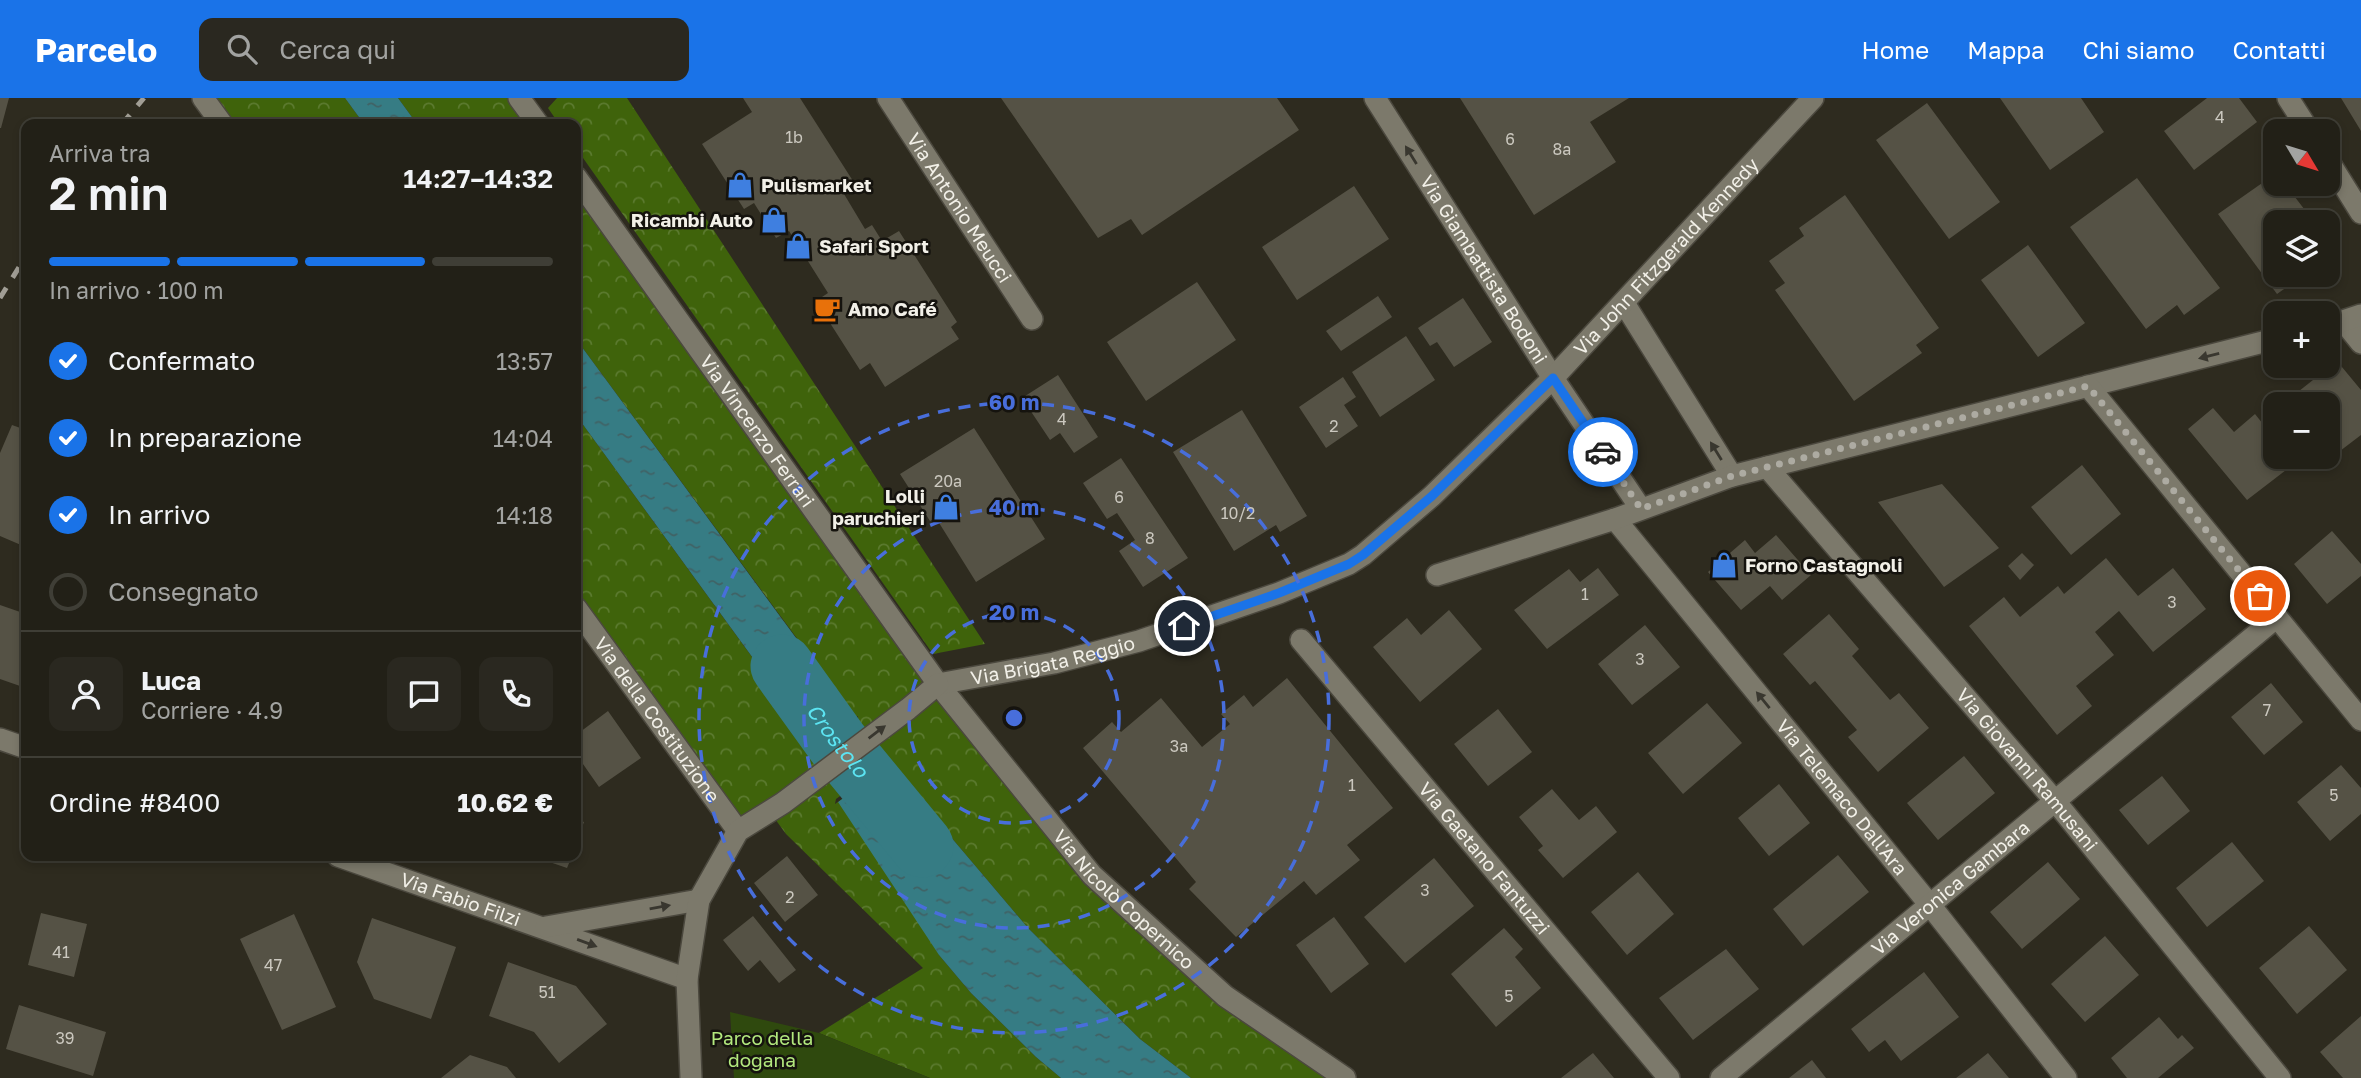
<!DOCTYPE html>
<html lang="it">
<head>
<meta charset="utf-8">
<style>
	body { margin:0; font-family:"Golos Text",sans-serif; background:#2a2820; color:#f1f3f6; height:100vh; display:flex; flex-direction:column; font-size:26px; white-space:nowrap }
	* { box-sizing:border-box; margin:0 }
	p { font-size:23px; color:#a2a3a1 }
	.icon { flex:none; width:38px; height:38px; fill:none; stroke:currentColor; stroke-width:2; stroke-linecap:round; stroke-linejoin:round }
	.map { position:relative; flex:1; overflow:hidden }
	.panel { position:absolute; left:21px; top:21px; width:560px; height:742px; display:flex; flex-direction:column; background:#222017; border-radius:14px; box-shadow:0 4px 10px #0003,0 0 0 2px #3f3e36 }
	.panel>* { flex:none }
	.needle { width:46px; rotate:128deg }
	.tools { position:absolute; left:2263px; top:21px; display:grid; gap:14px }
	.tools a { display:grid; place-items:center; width:77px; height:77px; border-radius:14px; background:#222017; box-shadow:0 4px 10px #0003,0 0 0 2px #3f3e36; font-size:35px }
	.pin { position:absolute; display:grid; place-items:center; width:60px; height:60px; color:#fff; margin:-30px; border:4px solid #fff; border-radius:50%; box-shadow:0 2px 7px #0007 }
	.courier { position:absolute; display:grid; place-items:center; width:70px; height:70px; margin:-35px; border:5px solid #1a73e8; border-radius:50%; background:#fff; color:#222; box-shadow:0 2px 9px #0007 }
	.head em { font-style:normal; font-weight:600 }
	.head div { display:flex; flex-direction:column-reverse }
	.head { display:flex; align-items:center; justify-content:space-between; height:119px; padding:0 28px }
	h1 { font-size:46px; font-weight:600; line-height:52px }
	.bar { display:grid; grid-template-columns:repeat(4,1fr); gap:10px 7px; align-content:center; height:84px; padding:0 28px }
	.bar i { height:9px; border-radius:5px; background:#3f3e36 }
	.bar .on { background:#1a73e8 }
	.bar p { grid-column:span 4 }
	.line { display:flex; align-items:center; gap:18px; padding:0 28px; border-top:2px solid #3f3e36 }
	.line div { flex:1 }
	.round { display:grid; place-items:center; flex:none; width:74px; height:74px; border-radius:14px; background:#2a2820 }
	ol { padding:0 28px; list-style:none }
	li { display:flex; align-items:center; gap:21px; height:77px }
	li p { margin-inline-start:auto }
	li .icon { padding:7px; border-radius:50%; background:#1a73e8; color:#fff; stroke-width:4 }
	li:last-child { color:#a2a3a1 }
	li i { width:38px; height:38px; border:4px solid #3f3e36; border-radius:50% }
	header { display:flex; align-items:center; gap:42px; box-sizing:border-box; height:98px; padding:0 35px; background:#1a73e8; color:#fff }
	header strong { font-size:33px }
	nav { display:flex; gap:38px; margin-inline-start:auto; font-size:24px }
	.search { width:490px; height:63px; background:#2a2820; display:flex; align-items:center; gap:18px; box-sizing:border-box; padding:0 24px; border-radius:14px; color:#a2a3a1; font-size:26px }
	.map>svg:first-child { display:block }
</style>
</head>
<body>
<header>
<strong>Parcelo</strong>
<div class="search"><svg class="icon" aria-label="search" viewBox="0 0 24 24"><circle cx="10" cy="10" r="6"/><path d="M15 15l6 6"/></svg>Cerca qui</div>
<nav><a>Home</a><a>Mappa</a><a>Chi siamo</a><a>Contatti</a></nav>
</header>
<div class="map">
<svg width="2361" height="980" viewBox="0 0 2361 980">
	<defs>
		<pattern id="forest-crowns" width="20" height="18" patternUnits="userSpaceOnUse" patternTransform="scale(1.75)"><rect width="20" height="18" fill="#3f630b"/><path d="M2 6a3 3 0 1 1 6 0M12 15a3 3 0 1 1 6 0" fill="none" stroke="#5b7a2f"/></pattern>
		<pattern id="water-ripples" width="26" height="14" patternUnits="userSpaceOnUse" patternTransform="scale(1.75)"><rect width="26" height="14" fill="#367c84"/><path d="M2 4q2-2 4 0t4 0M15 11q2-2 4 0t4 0" fill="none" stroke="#406265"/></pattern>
	</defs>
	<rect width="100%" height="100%" fill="#2e2b1f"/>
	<path fill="url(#forest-crowns)" d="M203 0H345L364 26H222Z
		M398 0H519L538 26H417Z
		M557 0H627L985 546 933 556 576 50V26H559L548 10Z
		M576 79 1092 777 1225 898 1345 980H1191L1140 941 1028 830 889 666 939 857 971 895 1036 959 1061 980H930L819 935 923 870 786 736 770 714 738 733 576 510V317L816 647 855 619 576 241Z"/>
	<path fill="#2f490e" d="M730 914 819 935 930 980H734Z"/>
	<path fill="url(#water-ripples)" d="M345 0H398L417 26H364Z
		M576 241 855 620 817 648 576 317Z
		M889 666 1028 830 1140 941 1191 980H1061L1036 959 971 895 939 857 838 704Z"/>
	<path fill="#2e2b1f" d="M858 618V622L819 650H814Z
		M890 662 892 664 835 706 836 701Z"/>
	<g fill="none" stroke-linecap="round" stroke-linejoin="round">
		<path stroke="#367c84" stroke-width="63" id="s1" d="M782 568 838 646 922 748"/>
	</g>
	<path fill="#555245" d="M0 0H9L1 30H0Z
		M743 0H800L853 83 841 91 865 131 872 127 882 143 899 133 957 224 951 229 959 241 885 289 870 265 860 272 816 203 828 195 789 133 776 140 754 105 744 111 702 46 752 14Z
		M1001 0H1277L1299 32 1142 137 1131 121 1098 140Z
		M1460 0H1629L1590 24 1616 64 1534 117Z
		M2000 0H2081L2104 34 2050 72Z
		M2207 0H2239L2257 24 2194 72 2164 33Z
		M2341 0H2361V33Z
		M1927 5 2000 104 1949 141 1876 42Z
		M2275 76V86H2285L2314 124H2275V177H2304L2277 196 2218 116Z
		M2137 80 2220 190 2184 217 2177 207 2146 231 2070 129Z
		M1354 88 1389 141 1297 202 1262 149Z
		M1845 97 1939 230 1916 247 1922 255 1854 303 1775 192 1785 185 1769 163 1804 138 1799 130Z
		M2328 143 2335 153 2328 159Z
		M2028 147 2085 225 2038 259 1981 182Z
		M1197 184 1236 242 1146 303 1107 244Z
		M1378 198 1392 219 1341 253 1326 233Z
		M1463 200 1492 244 1454 269 1437 244 1430 248 1418 230Z
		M1406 238 1435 282 1380 319 1352 274Z
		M2337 263 2361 292V337L2340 353 2328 338V306H2302L2294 297Z
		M1058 277 1098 339 1074 355 1060 335 1050 342 1022 300Z
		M1343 279 1356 299 1344 307 1358 328 1326 350 1299 309Z
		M2213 310 2234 334 2255 316 2275 341V359H2289L2295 365 2247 402 2188 331Z
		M1242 312 1307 418 1280 434 1276 427 1234 453 1173 354Z
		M12 327 26 332V434L21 447 0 438V355Z
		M974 330 1045 441 976 484 936 420 930 423 900 376Z
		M1121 360 1188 460 1143 489 1119 453 1135 442 1117 415 1107 421 1083 385Z
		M2082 367 2121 416 2071 457 2031 409Z
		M1942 386 1999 450 1944 489 1878 404Z
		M2332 433 2361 466V478L2327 506 2294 466Z
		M1776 437 1811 477 1782 502 1770 488 1741 512 1708 474 1745 442 1755 455Z
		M2022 455 2034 467 2020 482 2008 468Z
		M2106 460 2138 498 2173 470 2206 511 2153 554 2119 513 2095 534 2114 557 2076 588 2092 608 2057 637 1969 528 2004 499 2020 519 2058 488 2064 496Z
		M1598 470 1619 497 1547 551 1514 512 1569 471 1580 484Z
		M0 507 26 516V571L20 588 0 581Z
		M1449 512 1482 551 1420 604 1373 549 1407 520 1421 537Z
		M1829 516 1859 551 1852 558 1890 602 1899 595 1929 630 1878 674 1848 639 1857 632 1815 583 1810 587 1783 556Z
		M1645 527 1680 569 1632 607 1598 566Z
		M1287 580 1393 710 1347 747 1360 762 1316 797 1304 783 1236 839 1189 791 1196 784 1083 650 1112 624 1121 634 1161 600 1202 649 1230 626 1221 616 1244 597 1253 609Z
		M2271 585 2303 624 2264 657 2231 619Z
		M1707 605 1742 645 1683 696 1648 655Z
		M1498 611 1532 654 1488 688 1454 646Z
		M608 613 641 660 599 689 576 656V637Z
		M1964 658 1995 695 1938 742 1907 705Z
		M2341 667 2361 690V716L2330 743 2297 704Z
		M2162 678 2190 713 2148 747 2119 712Z
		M1779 686 1810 725 1769 758 1738 720Z
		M1552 691 1579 722 1596 708 1617 734 1563 780 1538 752 1543 748 1519 719Z
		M576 721 584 724 576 745Z
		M2232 744 2264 783 2207 829 2176 790Z
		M1838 757 1869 794 1803 848 1773 811Z
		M532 758H572L567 770Z
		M787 758 818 797 785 824 754 785Z
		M1434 760 1474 808 1405 865 1364 819Z
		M2048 764 2080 801 2022 851 1990 814Z
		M1638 774 1674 816 1627 857 1591 814Z
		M41 815 87 826 74 879 28 867Z
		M294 816 336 909 282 932 240 841Z
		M753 818 796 872 779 885 760 862 748 873 723 842Z
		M1334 819 1369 866 1331 895 1296 847Z
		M372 820 456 849 431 921 374 901 357 864Z
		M2309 828 2347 872 2297 916 2259 870Z
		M1504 830 1523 851 1515 859 1541 890 1496 929 1451 876Z
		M2105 838 2139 877 2085 924 2051 886Z
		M1726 851 1759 891 1693 942 1659 900Z
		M508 864 576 888 607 926 559 965 534 934 489 918Z
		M1924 874 1959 919 1901 963 1885 942 1869 954 1851 931Z
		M19 907 106 934 93 978 6 951Z
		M2361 918V980H2343L2320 954Z
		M2159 919 2178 941 2182 937 2194 950 2158 980H2127L2111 960Z
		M1593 955 1614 980H1561Z
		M1988 955 2009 980H1956L1968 971Z
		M470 957 507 969 516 980H441Z
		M1812 962 1826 980H1789Z"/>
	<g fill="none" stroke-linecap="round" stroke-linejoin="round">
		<g stroke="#4b483e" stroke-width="24">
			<g id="minor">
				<path d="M203 0 222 26"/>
				<path d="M519 0 538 26"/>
				<path id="s2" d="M888 0 1032 221"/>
				<path id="s3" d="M1375 0 1553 280 1641 411"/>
				<path d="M2288 0 2309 33"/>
				<path d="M2328 62 2361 115"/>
				<path id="s4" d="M576 79 938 586 1092 777 1225 898 1345 980"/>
				<path d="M1624 205 1732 378 2275 241"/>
				<path d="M2344 224 2361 245"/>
				<path d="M2328 228 2361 217"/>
				<path d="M2088 288 2361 622"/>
				<path id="s5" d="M1767 369 2055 703 2280 980"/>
				<path id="s6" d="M1615 421 1930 807 2066 980"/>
				<path d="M1437 477 1615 421 1732 378"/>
				<path id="s7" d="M576 510 738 733"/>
				<path id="s8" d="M1301 542 1669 980"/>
				<path id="s9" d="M938 586 1054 565 1139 543 1279 495 1349 466 1363 457 1432 398 1553 280 1813 0"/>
				<path d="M0 641 26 650"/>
				<path id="s10" d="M338 758 687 881"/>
				<path d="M546 829 699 802"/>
				<path d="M691 980 687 881 699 802 738 733 783 705 908 611 938 586"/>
				<path id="s11" d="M1721 980 2277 519"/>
			</g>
		</g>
		<use href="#minor" stroke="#7c796b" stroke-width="21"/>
		<path stroke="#a19e95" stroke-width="5" stroke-dasharray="12 12" stroke-linecap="butt" d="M122 26 144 0
			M0 200 26 158"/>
	</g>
	<defs><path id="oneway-solid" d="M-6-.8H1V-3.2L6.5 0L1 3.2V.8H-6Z" transform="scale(1.75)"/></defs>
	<g fill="#39372f">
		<use href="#oneway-solid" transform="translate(1411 57) rotate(-122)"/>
		<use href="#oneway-solid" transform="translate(2209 258) rotate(166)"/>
		<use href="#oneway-solid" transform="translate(1716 353) rotate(-122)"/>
		<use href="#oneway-solid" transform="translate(1763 602) rotate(-129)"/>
		<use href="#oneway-solid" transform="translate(877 634) rotate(-37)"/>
		<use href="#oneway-solid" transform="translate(660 809) rotate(-10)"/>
		<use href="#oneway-solid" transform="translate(587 845) rotate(20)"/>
	</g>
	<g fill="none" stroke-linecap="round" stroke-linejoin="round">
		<path stroke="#adaba2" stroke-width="7" stroke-dasharray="0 12.6" d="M1603 354 1641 411 1732 378 2088 288 2260 498"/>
		<path stroke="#1a73e8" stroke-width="9" d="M1184 528 1279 495 1349 466 1363 457 1432 398 1553 280 1603 354"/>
	</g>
	<g fill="none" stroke="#486edb" stroke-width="3.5" stroke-dasharray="12 9">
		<circle cx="1014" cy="620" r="105"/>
		<circle cx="1014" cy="620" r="210"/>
		<circle cx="1014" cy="620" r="315"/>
	</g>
	<defs>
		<g id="shop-bare" transform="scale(2.1)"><path d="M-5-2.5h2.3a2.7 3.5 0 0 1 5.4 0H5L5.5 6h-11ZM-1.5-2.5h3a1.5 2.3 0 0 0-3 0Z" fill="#3f7fe0" stroke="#15130e" stroke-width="2.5" paint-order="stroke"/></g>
		<g id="cafe-bare" transform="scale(2.1)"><path d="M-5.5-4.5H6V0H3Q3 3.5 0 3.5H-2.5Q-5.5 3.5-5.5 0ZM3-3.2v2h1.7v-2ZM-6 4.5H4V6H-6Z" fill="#e8710a" stroke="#15130e" stroke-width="2.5" paint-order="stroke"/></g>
	</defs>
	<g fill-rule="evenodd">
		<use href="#shop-bare" x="740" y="87"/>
		<use href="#shop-bare" x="774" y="122"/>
		<use href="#shop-bare" x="798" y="148"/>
		<use href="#cafe-bare" x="827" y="211"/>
		<use href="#shop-bare" x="946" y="409"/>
		<use href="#shop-bare" x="1724" y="467"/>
	</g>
	<g text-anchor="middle" stroke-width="5" stroke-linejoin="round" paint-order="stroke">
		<g font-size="16" fill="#cbc8bf">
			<text x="2220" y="25">4</text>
			<text x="794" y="45">1b</text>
			<text x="1510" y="47">6</text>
			<text x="1562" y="57">8a</text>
			<text x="1062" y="327">4</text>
			<text x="1334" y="334">2</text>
			<text x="948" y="389">20a</text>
			<text x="1119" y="405">6</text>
			<text x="1238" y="421">10/2</text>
			<text x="1150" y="446">8</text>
			<text x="1585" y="502">1</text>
			<text x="2172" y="510">3</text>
			<text x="1640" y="567">3</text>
			<text x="2267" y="618">7</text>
			<text x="1179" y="654">3a</text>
			<text x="1352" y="693">1</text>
			<text x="2334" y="703">5</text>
			<text x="1425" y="798">3</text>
			<text x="790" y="805">2</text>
			<text x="61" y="860">41</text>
			<text x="273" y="873">47</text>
			<text x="547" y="900">51</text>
			<text x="1509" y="904">5</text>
			<text x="65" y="946">39</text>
		</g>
		<g font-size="19" font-weight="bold" fill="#f2f0e8" stroke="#15130e" text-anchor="start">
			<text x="761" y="94">Pulismarket</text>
			<text x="753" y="129" text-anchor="end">Ricambi Auto</text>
			<text x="819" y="155">Safari Sport</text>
			<text x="848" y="218">Amo Café</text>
			<text x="925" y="405" text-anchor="end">Lolli<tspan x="925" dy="22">paruchieri</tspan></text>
			<text x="1745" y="474">Forno Castagnoli</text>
		</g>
		<g font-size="19" fill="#f2f0e8" stroke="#15130e">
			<text dy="7" stroke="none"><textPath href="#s2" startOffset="131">Via Antonio Meucci</textPath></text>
			<text dy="7" stroke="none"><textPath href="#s9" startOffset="872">Via John Fitzgerald Kennedy</textPath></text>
			<text dy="7" stroke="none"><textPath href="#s3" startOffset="203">Via Giambattista Bodoni</textPath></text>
			<text dy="7" stroke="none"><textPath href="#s4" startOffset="312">Via Vincenzo Ferrari</textPath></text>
			<text dy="7" stroke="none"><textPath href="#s9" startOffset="117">Via Brigata Reggio</textPath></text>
			<text dy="7" stroke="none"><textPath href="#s7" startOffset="138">Via della Costituzione</textPath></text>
			<text dy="7" stroke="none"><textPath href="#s5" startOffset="399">Via Giovanni Ramusani</textPath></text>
			<text dy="7" stroke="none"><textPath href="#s6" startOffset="359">Via Telemaco Dall'Ara</textPath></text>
			<text dy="7" stroke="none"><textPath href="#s8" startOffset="285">Via Gaetano Fantuzzi</textPath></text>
			<text dy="7" stroke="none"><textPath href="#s11" startOffset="298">Via Veronica Gambara</textPath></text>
			<text dy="7" stroke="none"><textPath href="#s4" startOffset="908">Via Nicolò Copernico</textPath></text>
			<text dy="7" stroke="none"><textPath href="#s10" startOffset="130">Via Fabio Filzi</textPath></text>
		</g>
		<g font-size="19" fill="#b3e97e" stroke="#15130e">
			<text x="762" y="947">Parco della<tspan x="762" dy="22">dogana</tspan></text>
		</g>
		<g font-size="21" font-style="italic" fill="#5ce4f2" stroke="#15130e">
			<text dy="7" stroke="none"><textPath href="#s1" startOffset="93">Crostolo</textPath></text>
		</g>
	</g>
	<circle cx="1014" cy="620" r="10" fill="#486edb" stroke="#15130e" stroke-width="3.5"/>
	<g font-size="21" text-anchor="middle" font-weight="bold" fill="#486edb" stroke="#15130e" stroke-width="5" stroke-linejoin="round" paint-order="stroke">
		<text x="1014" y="312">60 m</text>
		<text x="1014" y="417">40 m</text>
		<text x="1014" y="522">20 m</text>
	</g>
</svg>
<div class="tools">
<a><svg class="needle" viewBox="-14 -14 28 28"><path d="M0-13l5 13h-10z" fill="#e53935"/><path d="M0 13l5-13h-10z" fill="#a2a3a1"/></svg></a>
<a><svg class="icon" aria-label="layers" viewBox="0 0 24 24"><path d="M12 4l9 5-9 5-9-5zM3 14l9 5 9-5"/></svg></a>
<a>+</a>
<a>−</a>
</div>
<div class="pin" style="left:2260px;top:498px;background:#ea580c"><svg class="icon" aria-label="bag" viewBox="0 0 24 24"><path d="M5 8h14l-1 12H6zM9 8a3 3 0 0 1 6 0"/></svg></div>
<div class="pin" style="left:1184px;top:528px;background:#1f2937"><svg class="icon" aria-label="home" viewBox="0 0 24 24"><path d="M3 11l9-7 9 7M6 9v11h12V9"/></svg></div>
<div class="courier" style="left:1603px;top:354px"><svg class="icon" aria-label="car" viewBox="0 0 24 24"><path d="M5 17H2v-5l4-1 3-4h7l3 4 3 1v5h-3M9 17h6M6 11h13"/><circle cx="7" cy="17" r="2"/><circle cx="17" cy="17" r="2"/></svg></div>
<section class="panel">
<div class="head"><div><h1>2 min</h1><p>Arriva tra</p></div><em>14:27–14:32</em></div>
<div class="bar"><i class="on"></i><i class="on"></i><i class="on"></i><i></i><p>In arrivo · 100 m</p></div>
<ol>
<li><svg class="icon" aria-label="check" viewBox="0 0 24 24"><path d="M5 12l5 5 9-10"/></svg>Confermato<p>13:57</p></li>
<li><svg class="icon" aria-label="check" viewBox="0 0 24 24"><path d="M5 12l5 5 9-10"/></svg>In preparazione<p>14:04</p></li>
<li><svg class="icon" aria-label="check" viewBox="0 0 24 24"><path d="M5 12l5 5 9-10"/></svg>In arrivo<p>14:18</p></li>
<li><i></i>Consegnato</li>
</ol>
<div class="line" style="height:126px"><a class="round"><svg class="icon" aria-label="person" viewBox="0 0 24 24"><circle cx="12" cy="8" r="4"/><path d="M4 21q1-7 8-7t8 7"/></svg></a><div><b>Luca</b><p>Corriere · 4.9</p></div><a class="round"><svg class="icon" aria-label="chat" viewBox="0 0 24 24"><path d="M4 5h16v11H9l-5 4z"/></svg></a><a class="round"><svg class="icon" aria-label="phone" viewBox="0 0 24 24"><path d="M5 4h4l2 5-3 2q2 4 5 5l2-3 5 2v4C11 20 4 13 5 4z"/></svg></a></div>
<div class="line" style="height:91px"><div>Ordine #8400</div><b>10.62 €</b></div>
</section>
</div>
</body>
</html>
